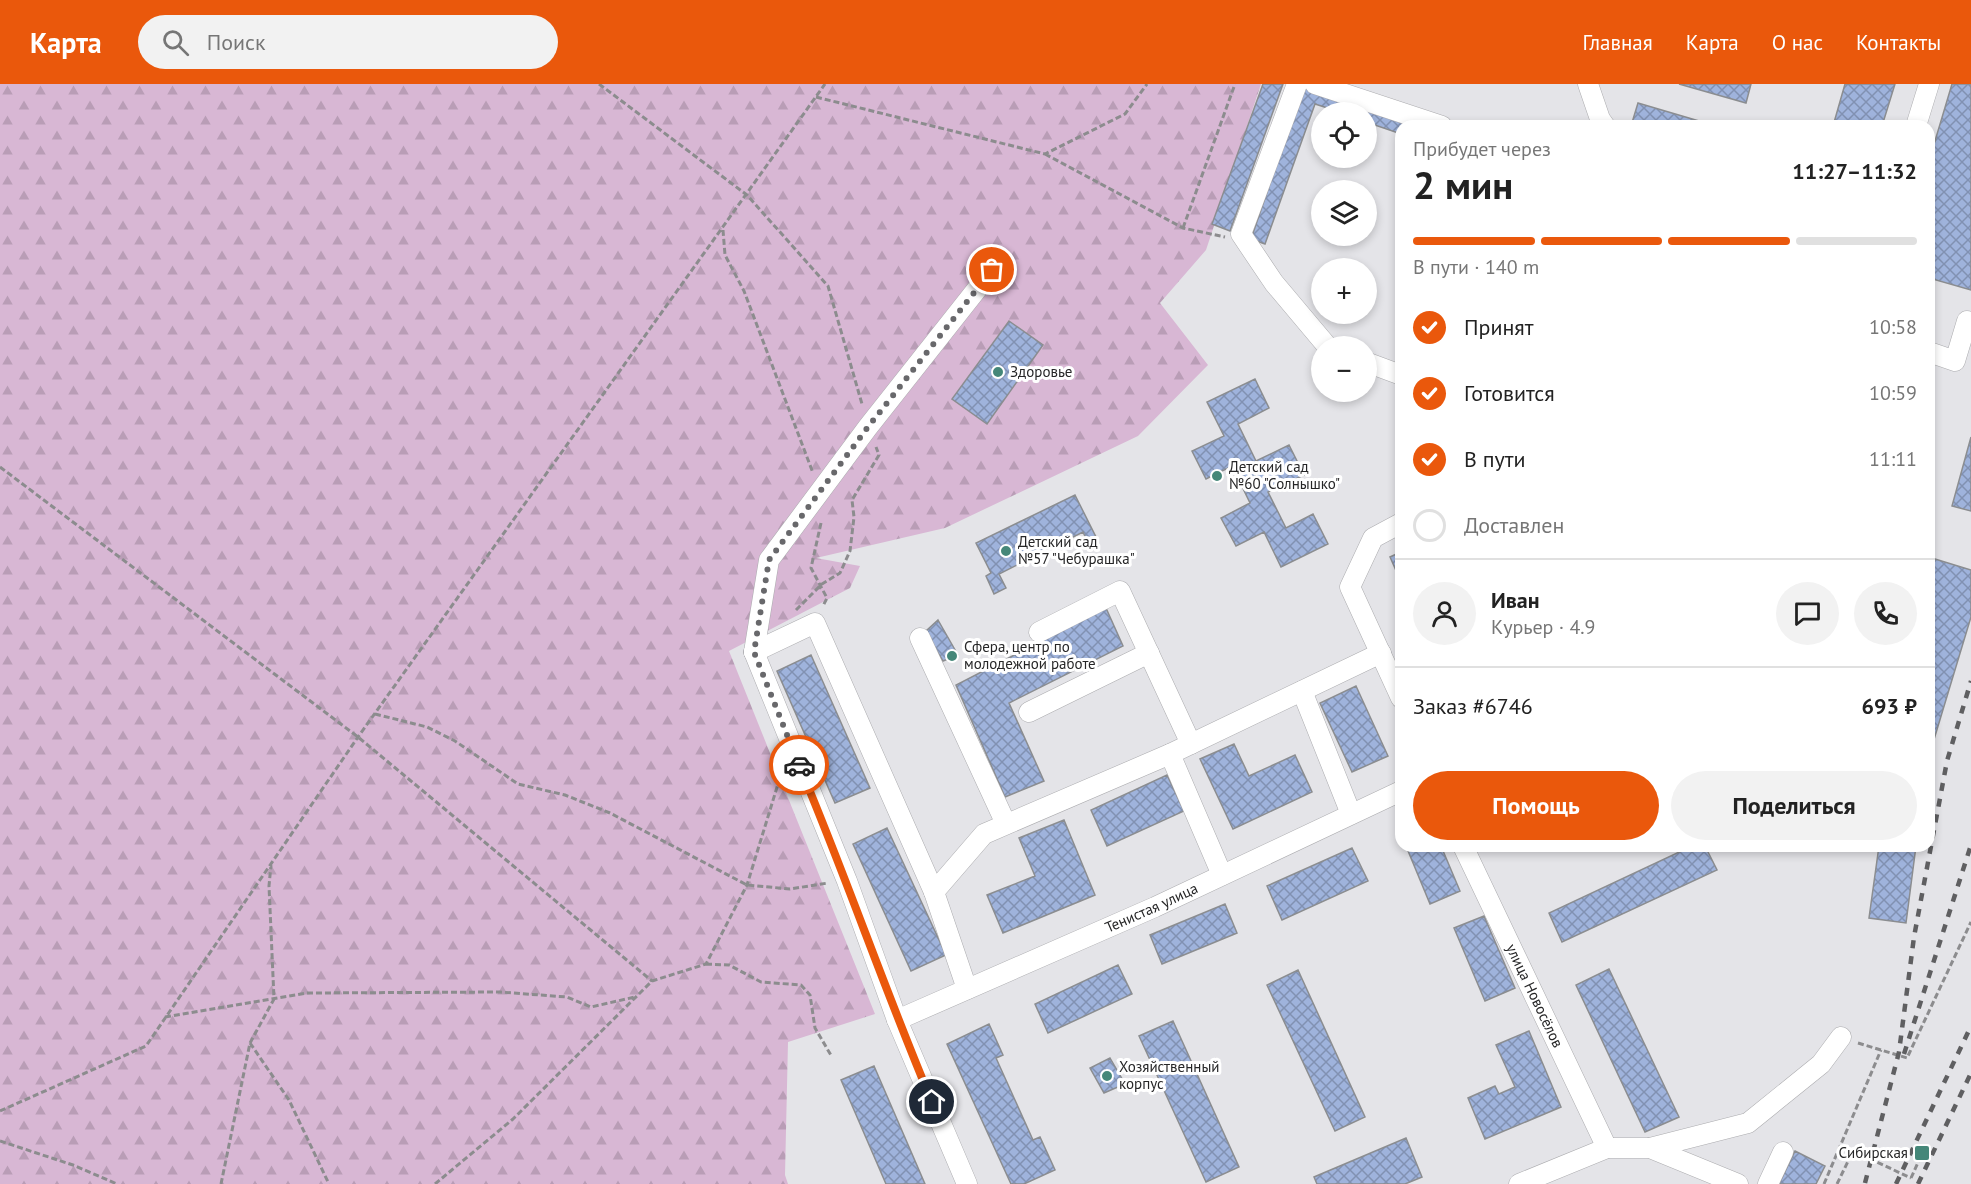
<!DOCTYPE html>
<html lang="ru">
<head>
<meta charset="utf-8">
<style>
	body { margin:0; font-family:"PT Sans",sans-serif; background:#f2f2f2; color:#222; height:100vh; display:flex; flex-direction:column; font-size:22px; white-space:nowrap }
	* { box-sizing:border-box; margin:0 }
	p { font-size:20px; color:#767676 }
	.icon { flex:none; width:33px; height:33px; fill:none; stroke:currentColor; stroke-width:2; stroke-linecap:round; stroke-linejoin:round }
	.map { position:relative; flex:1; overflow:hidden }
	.drawer { position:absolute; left:1395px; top:36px; width:540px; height:732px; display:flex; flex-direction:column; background:#fff; border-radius:18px; box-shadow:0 3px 9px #0003 }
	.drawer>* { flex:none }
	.tools { position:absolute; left:1311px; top:18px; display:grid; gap:12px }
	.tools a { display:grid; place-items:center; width:66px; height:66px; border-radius:50%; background:#fff; box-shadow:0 3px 9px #0003; font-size:30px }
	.pin { position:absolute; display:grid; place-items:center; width:51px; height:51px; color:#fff; margin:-26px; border:3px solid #fff; border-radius:50%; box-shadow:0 2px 6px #0007 }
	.courier { position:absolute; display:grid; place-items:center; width:60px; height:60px; margin:-30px; border:4px solid #ea580c; border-radius:50%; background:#fff; color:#222; box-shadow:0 2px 8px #0007 }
	.summary em { font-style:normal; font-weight:600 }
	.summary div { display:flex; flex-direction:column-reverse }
	.summary { display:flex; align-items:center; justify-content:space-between; height:102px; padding:0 18px }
	h1 { font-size:39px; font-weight:600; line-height:45px }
	.bar { display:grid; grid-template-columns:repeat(4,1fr); gap:9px 6px; align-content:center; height:72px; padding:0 18px }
	.bar i { height:8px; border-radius:4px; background:#e0e0e0 }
	.bar .active { background:#ea580c }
	.bar p { grid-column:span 4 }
	.line { display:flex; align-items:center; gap:15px; padding:0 18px; border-top:2px solid #e0e0e0 }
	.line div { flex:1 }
	.round { display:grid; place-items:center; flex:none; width:63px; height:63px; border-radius:32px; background:#f2f2f2 }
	ol { padding:0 18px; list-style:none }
	li { display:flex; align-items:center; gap:18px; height:66px }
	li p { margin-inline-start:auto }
	li .icon { padding:6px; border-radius:50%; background:#ea580c; color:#fff; stroke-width:4 }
	li:last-child { color:#767676 }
	li i { width:33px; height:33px; border:3px solid #e0e0e0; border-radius:50% }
	.action { display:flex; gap:12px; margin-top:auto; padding:12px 18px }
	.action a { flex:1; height:69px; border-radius:36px; background:#ea580c; color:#fff; font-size:24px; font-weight:600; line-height:69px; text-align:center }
	.action a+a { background:#f2f2f2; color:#222 }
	header { display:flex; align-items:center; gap:36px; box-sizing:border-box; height:84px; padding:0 30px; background:#ea580c; color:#fff }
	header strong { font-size:28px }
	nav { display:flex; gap:33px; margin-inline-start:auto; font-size:21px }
	.search { width:420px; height:54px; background:#f2f2f2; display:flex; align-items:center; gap:15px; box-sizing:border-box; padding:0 21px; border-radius:33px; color:#767676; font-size:22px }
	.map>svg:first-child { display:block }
</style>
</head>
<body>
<header>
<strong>Карта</strong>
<div class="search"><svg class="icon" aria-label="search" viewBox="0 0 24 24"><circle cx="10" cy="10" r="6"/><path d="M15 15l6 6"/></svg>Поиск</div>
<nav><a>Главная</a><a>Карта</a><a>О нас</a><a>Контакты</a></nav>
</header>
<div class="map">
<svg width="1971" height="1100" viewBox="0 0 1971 1100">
	<defs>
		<pattern id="forest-firs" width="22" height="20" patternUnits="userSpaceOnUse" patternTransform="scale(1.5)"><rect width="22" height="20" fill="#d8b7d4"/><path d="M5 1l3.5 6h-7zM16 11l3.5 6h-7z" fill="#b99db6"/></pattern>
		<pattern id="building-cross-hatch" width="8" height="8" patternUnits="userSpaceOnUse" patternTransform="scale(1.5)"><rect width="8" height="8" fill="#9fb3dc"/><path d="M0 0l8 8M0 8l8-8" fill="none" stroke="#8191b2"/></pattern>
	</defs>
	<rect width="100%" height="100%" fill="#e4e4e8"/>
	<path fill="url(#forest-firs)" d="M0 0H1261L1206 166 1160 219 1208 281 1138 352 945 444 816 474 860 482 850 504 729 567 875 930 788 958 785 1091 788 1100H0Z"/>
	<path fill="url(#building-cross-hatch)" stroke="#8b8d90" stroke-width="1.5" d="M1263 0H1283L1230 147 1212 140Z
		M1304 0 1430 42H1401V50L1366 38V28H1340L1315 20 1265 160 1251 155Z
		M1679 0H1751L1746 19Z
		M1845 0H1895L1882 42H1833Z
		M1952 0H1971V206L1929 194V77Z
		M1638 19 1716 42H1631Z
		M1009 237 1043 261 987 340 952 315Z
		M1255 295 1269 324 1238 340 1256 377 1289 361 1304 391 1268 408 1286 444 1313 430 1328 460 1281 483 1264 448 1236 462 1221 434 1250 419 1232 382 1206 395 1192 367 1224 352 1207 318Z
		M1971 353V427L1952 422Z
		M1075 411 1097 455 1088 459 1083 448 999 490 1006 504 994 510 986 492 991 489 976 459Z
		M1401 468V498L1390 473Z
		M1935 475 1971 486V533L1929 672V496Z
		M1106 524 1123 562 1009 619 1044 697 1005 713 956 601Z
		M938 536 958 571 943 577 925 548Z
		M811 571 870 704 835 719 777 587Z
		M1356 602 1388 672 1352 688 1320 619Z
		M1234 660 1249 692 1295 671 1312 708 1233 745 1200 675Z
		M1167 691 1184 727 1107 762 1091 726Z
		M1064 736 1095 811 1003 849 987 811 1035 792 1019 754Z
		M887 744 946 871 911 887 853 760Z
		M1406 762H1441L1460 807 1430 820Z
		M1692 762H1705L1717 786 1562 858 1549 829Z
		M1879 762H1916L1906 839 1869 834Z
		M1352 764 1368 797 1282 836 1267 802Z
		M1225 820 1237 849 1162 880 1150 851Z
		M1484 832 1515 904 1485 917 1454 844Z
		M1118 881 1132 910 1048 949 1035 920Z
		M1609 885 1679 1033 1645 1048 1576 901Z
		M1298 886 1365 1033 1335 1047 1267 901Z
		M1173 937 1239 1083 1206 1098 1139 952Z
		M989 940 1003 971 996 974 1033 1056 1040 1053 1055 1086 1024 1100H1011L947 960Z
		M1529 947 1561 1023 1485 1055 1468 1014 1495 1002 1499 1010 1515 1003 1496 961Z
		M1110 974 1125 1000 1104 1009 1090 984Z
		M874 982 925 1100H886L841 996Z
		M1406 1054 1422 1093 1405 1100H1317L1314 1093Z
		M1795 1067 1825 1082 1816 1100H1779Z"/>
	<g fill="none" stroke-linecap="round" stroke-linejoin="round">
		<g stroke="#acacaf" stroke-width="21">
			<g id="minor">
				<path d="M1297 0 1241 150 1274 199 1327 262"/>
				<path d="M1315 0 1442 42"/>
				<path d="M1588 0 1600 35 1605 42"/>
				<path d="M1916 42 1929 0"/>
				<path d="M1929 268 1955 277 1967 237 1971 238"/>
				<path d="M1366 278 1401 291"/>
				<path d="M1401 439 1373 454 1350 503 1401 614"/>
				<path d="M1039 548 1120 507 1191 660"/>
				<path d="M920 554 1006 740"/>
				<path d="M754 568 847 797 897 936 967 1100"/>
				<path d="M754 568 769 476 868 343 992 186"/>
				<path d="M754 568 815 539 934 808"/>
				<path d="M1302 607 1351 730"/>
				<path d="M1029 628 1149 569"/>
				<path id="s1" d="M1463 762 1607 1064"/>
				<path d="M1222 791 1170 670 1381 569"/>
				<path d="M967 905 934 808 984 750 1170 670"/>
				<path id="s2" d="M897 936 1155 823 1401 707"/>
				<path d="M1650 1064 1748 1039 1821 980 1841 953"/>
				<path d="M1519 1100 1607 1064H1650L1738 1100"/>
				<path d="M1768 1100 1783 1068"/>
			</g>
		</g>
		<path stroke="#8c8c8e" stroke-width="3" stroke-dasharray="6 3" stroke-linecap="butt" d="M599 0 747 111 828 202 862 320
			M816 13 1045 70 1125 30 1147 0
			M1045 70 1183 144 1225 153
			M1183 144 1235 0
			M723 146 725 171 744 207 813 389
			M0 383 358 653 652 897
			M821 439 811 484 827 514 823 522
			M796 526 822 500 840 489 850 467 854 433 852 416 879 371 876 363
			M375 630 427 643 455 657 518 700 565 711 610 729 747 801 790 805 828 799
			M706 880 729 881 761 898 801 901 810 911 815 944 832 973
			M165 933 307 909 500 908 567 913 591 923 635 913
			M250 959 289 1016 329 1100
			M1858 959 1907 974 1971 838
			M0 1027 146 962 358 653 825 0
			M0 1057 73 1081 117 1100
			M1911 1094 1920 1074
			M221 1100 250 959 274 915 269 802 271 781
			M435 1100 513 1035 652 897 706 880 747 801 782 687
			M1824 1100 1881 966
			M1837 1100 1853 1067"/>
		<use href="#minor" stroke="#fff" stroke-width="20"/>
		<path stroke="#5f5f61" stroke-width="4.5" stroke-dasharray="8 8" stroke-linecap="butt" d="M1904 970 1971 761
			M1865 1099 1899 968 1914 853 1947 677 1971 597
			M1896 1100 1971 942
			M1918 1100 1971 989"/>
		<path stroke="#8c8c8e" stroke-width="3" stroke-dasharray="6 3" stroke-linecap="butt" d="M1853 1067 1911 1094"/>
	</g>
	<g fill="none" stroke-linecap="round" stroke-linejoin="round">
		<path stroke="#68686b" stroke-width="6" stroke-dasharray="0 10.8" d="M799 681 754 568 769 476 868 343 992 186"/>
		<path stroke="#ea580c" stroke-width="8" d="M799 681C846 792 885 907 932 1018"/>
	</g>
	<g fill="#458779" stroke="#fff" stroke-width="2">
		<circle cx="998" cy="288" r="6"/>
		<circle cx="1217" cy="392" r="6"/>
		<circle cx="1006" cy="467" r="6"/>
		<circle cx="952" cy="572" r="6"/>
		<circle cx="1107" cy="992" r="6"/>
		<rect x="1914" y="1061" width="16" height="16" rx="3"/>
	</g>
	<g text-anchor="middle" stroke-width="6" stroke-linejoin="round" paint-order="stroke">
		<g font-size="15" fill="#262627" stroke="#fff" text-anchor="start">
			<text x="1010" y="293">Здоровье</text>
			<text x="1229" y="388">Детский сад<tspan x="1229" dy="17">№60 "Солнышко"</tspan></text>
			<text x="1018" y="463">Детский сад<tspan x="1018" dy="17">№57 "Чебурашка"</tspan></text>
			<text x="964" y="568">Сфера, центр по<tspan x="964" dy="17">молодежной работе</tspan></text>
			<text x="1119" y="988">Хозяйственный<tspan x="1119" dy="17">корпус</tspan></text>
			<text x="1908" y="1074" text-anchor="end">Сибирская</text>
		</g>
		<g font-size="15" fill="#262627" stroke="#fff">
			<text dy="5" stroke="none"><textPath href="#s2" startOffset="278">Тенистая улица</textPath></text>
			<text dy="5" stroke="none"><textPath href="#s1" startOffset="166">улица Новосёлов</textPath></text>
		</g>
	</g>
</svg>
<div class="tools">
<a><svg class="icon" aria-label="locate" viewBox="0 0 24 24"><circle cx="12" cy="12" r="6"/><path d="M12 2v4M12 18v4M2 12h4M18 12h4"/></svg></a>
<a><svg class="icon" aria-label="layers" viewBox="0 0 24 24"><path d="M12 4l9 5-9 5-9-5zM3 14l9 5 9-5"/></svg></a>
<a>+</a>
<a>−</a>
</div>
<div class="pin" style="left:992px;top:186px;background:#ea580c"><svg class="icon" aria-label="bag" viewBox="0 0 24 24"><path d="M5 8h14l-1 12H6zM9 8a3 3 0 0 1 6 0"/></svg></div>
<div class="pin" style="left:932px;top:1018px;background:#1f2937"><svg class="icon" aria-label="home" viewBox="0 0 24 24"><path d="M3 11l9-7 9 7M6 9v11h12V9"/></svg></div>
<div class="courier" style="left:799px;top:681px"><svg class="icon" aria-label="car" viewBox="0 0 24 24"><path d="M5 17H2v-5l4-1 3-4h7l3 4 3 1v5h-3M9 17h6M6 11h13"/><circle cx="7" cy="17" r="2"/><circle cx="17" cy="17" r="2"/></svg></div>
<section class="drawer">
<div class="summary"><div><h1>2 мин</h1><p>Прибудет через</p></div><em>11:27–11:32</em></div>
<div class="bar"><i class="active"></i><i class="active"></i><i class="active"></i><i></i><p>В пути · 140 m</p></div>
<ol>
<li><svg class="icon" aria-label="check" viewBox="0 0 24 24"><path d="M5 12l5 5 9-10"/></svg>Принят<p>10:58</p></li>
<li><svg class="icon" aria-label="check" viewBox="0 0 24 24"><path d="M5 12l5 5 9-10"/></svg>Готовится<p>10:59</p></li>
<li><svg class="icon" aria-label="check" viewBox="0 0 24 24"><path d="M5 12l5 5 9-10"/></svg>В пути<p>11:11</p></li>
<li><i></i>Доставлен</li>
</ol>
<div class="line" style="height:108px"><a class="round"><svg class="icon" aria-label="person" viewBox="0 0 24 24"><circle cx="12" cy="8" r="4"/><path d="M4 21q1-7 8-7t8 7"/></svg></a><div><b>Иван</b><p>Курьер · 4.9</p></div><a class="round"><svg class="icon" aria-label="chat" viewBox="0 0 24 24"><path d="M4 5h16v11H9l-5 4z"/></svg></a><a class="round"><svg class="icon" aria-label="phone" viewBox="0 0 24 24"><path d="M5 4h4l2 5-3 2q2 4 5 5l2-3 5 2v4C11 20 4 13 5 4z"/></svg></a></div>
<div class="line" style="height:78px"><div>Заказ #6746</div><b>693 ₽</b></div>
<div class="action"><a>Помощь</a><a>Поделиться</a></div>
</section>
</div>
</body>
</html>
